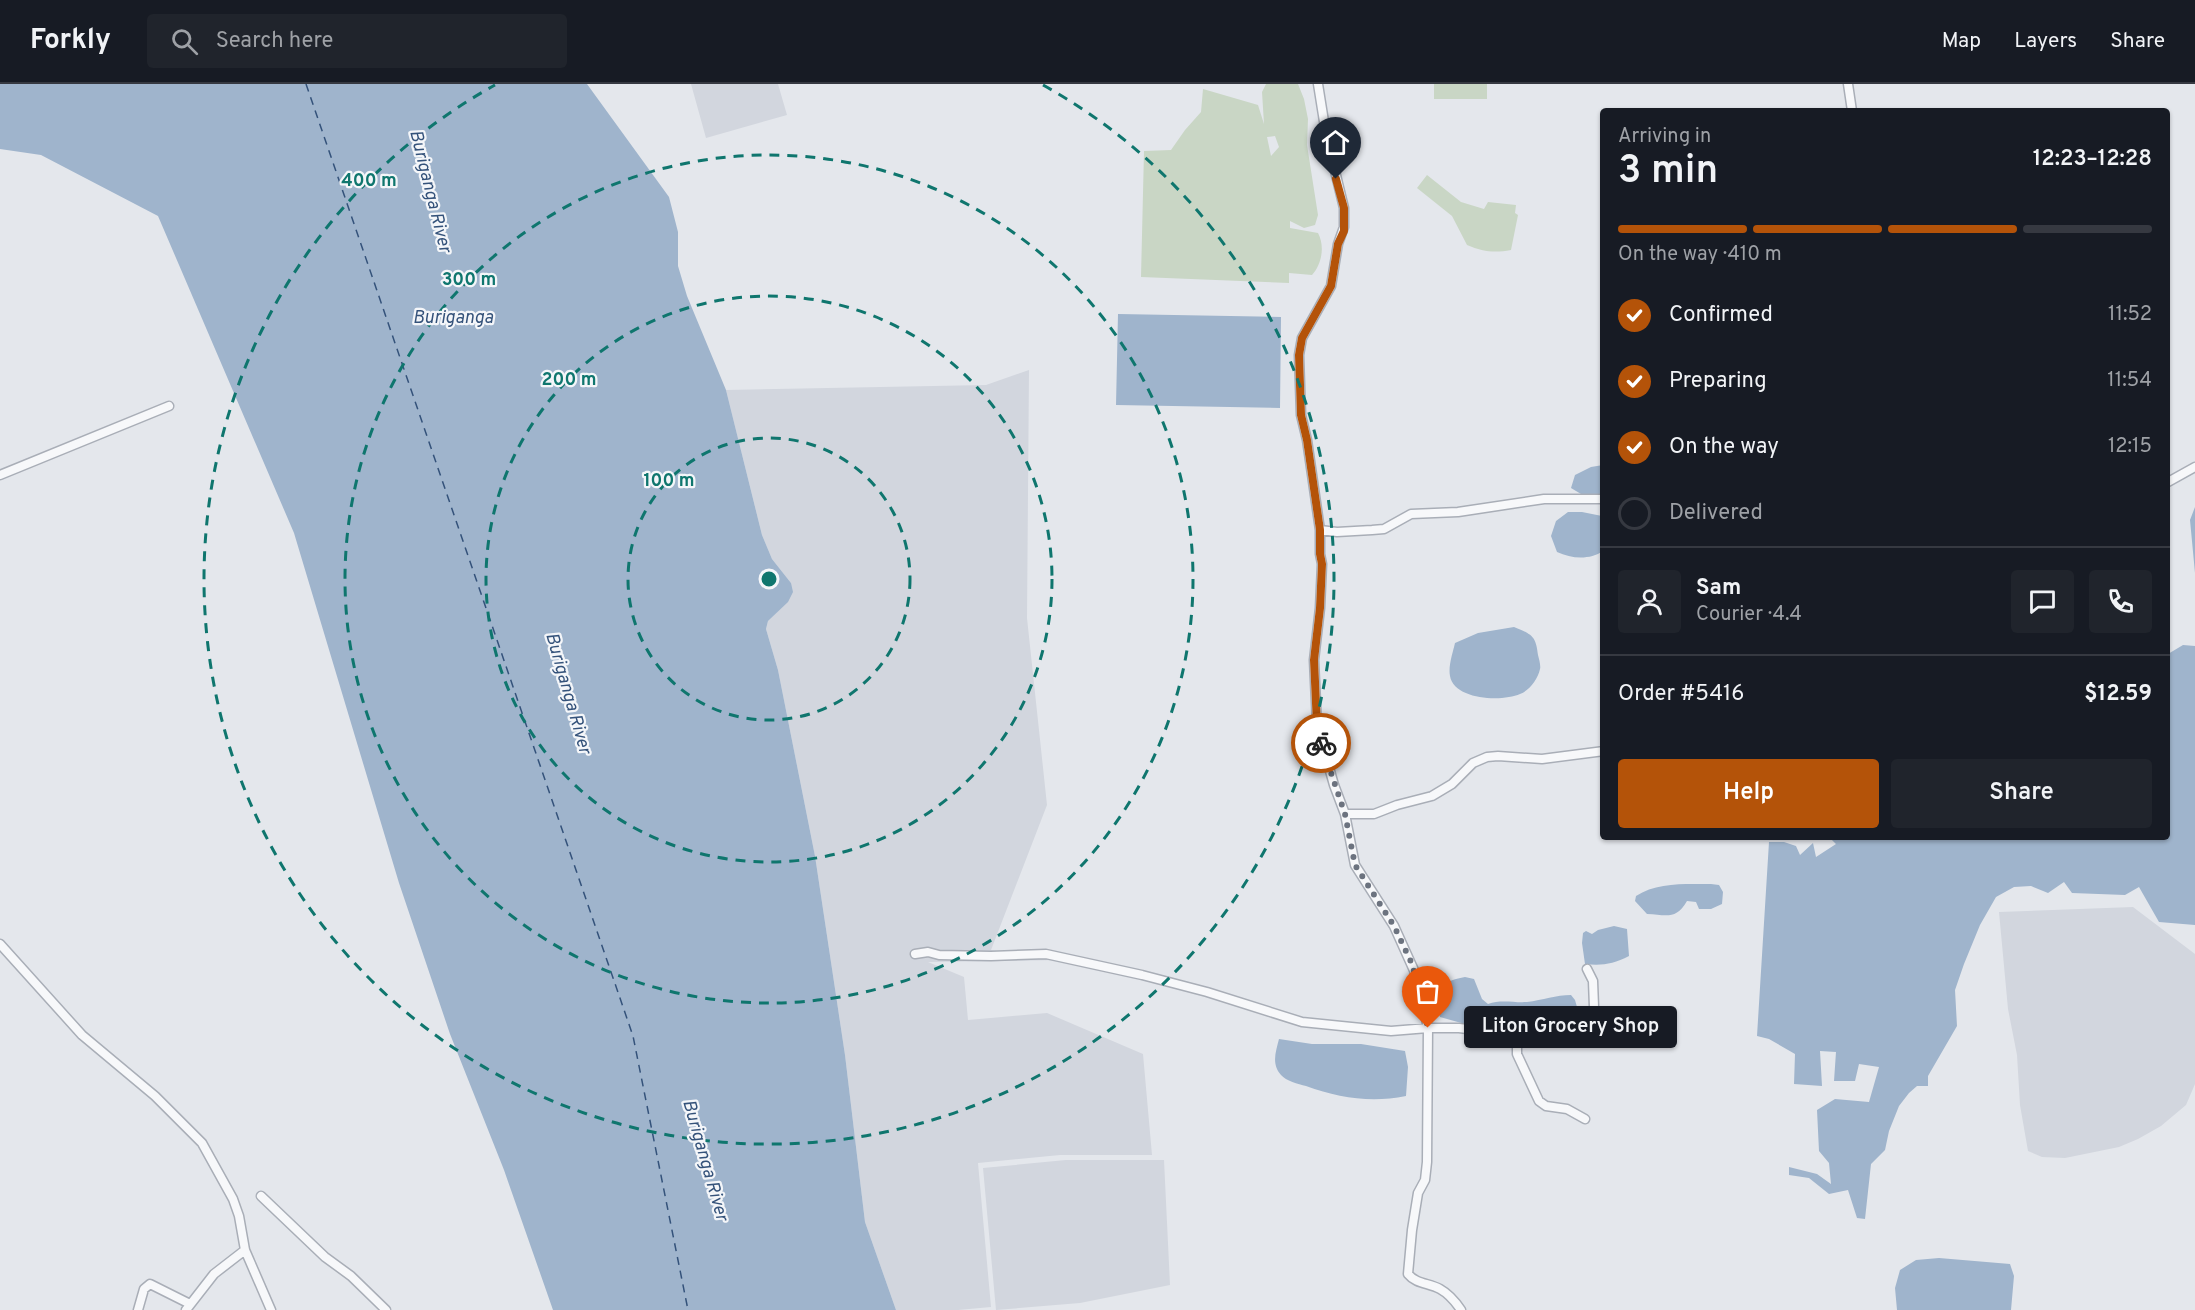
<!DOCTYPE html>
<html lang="en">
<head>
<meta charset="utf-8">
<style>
	body { margin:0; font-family:Overpass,sans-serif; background:#20242c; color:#f1f3f6; height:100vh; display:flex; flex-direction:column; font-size:22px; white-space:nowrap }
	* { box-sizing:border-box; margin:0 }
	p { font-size:20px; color:#9ea1a6 }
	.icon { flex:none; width:33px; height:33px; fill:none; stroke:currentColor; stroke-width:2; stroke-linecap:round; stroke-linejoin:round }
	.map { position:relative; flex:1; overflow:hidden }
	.details { position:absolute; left:1600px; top:24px; width:570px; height:732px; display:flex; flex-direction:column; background:#171b24; border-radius:6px; box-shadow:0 2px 4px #0004 }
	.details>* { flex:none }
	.pin { position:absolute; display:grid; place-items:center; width:51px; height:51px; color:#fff; margin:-62px -26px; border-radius:50% 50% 50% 0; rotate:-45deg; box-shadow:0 0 6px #0007 }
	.pin .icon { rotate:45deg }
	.courier { position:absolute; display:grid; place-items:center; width:60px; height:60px; margin:-30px; border:4px solid #b45309; border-radius:50%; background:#fff; color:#222; box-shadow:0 2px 8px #0007 }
	.bubble { position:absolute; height:42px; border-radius:6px; background:#171b24; box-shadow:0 2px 4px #0004; font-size:20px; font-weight:600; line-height:42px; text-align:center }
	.headline em { font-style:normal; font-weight:600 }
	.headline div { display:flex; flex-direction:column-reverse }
	.headline { display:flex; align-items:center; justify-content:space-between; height:102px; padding:0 18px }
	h1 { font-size:39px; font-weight:600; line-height:45px }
	.bar { display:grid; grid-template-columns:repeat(4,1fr); gap:9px 6px; align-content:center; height:72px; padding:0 18px }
	.bar i { height:8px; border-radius:4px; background:#363941 }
	.bar .current { background:#b45309 }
	.bar p { grid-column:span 4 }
	.line { display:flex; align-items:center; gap:15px; padding:0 18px; border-top:2px solid #363941 }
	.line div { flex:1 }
	.round { display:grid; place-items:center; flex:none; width:63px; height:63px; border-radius:6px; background:#20242c }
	ol { padding:0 18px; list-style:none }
	li { display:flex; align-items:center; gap:18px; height:66px }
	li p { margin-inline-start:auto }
	li .icon { padding:6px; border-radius:50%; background:#b45309; color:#fff; stroke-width:4 }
	li:last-child { color:#9ea1a6 }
	li i { width:33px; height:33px; border:3px solid #363941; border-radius:50% }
	.primary-button { display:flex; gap:12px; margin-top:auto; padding:12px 18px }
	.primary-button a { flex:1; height:69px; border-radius:6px; background:#b45309; color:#fff; font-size:24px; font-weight:600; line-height:69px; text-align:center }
	.primary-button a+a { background:#20242c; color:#f1f3f6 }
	header { display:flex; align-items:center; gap:36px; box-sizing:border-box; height:84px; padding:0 30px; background:#171b24; border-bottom:2px solid #363941 }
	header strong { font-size:28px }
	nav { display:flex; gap:33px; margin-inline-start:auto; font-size:21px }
	.search { width:420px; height:54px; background:#20242c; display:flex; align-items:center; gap:15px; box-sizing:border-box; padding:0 21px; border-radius:6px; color:#9ea1a6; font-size:22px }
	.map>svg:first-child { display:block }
</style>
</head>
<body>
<header>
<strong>Forkly</strong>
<div class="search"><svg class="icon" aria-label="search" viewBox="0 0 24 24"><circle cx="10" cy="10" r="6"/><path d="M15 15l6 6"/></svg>Search here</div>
<nav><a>Map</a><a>Layers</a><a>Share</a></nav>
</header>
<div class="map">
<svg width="2195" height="1226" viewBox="0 0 2195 1226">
	<rect width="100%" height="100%" fill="#e4e7ec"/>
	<path fill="#d2d6de" d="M691 0H778L787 31 706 54Z
		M1029 286 1027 534 1047 721 991 866 1059 876 928 878 964 893 968 936 1047 929 1143 970 1152 1071H1060L978 1079 991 1223 958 1226H896L865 1138 845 971 815 772 778 586 766 545 768 537 778 527 791 499 772 475 762 451 726 306 986 301Z
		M2133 823 2195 870V1000L2186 1021 2161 1042 2138 1055 2119 1063 2065 1074 2042 1073 2028 1067 2020 1021 2017 971 2008 925 1999 828Z
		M1066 1076H1164L1170 1201 1080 1219 996 1226 983 1084Z"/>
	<path fill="#c9d6c5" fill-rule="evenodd" d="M1266 0H1298L1304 15 1308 35 1307 61 1318 131 1315 141 1304 144 1290 137V144L1318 149C1325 162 1322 180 1312 191L1289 189V199L1141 193 1144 67 1171 66 1185 46 1201 28 1203 5 1258 21 1264 40 1262 8ZM1275 52 1279 63 1271 72 1267 53Z
		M1434 0H1487V15H1434Z
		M1427 91 1461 118 1484 125 1488 118 1516 121 1515 129 1518 131 1511 166C1495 169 1483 168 1467 161L1452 132 1417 104Z"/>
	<path fill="#9fb4cc" d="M0 0H587L669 113 678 148V182L687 212 726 306 762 451 772 475 791 499 793 508 788 518 768 537 766 545 778 586 815 772 845 971 865 1138 896 1226H553L504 1086 450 950 399 799 294 449 158 132 41 71 0 65Z
		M1118 230 1281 233 1280 324 1116 321Z
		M1603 381V414L1586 413 1571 404 1575 391 1591 383Z
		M2195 423V489L2190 436Z
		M1568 428H1582L1602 432 1603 467C1590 476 1572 475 1557 468L1551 452 1556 437Z
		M1514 543C1532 550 1536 552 1538 571 1539 575 1541 582 1540 585 1538 595 1529 607 1520 610 1502 618 1454 616 1450 592 1448 582 1453 568 1455 559L1478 549Z
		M2183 561 2195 562V841L2159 838 2139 803 2125 811 2072 809 2064 798 2048 809 2031 802 2014 803 1996 813 1980 841 1964 880 1955 906 1957 942 1928 992V1002H1917L1909 1009 1899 1022 1889 1047 1885 1066 1871 1080 1865 1135 1857 1134 1848 1106 1829 1110 1809 1094 1789 1091V1083L1817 1090 1831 1100 1829 1079 1819 1067 1817 1026 1835 1015 1869 1018 1879 983 1859 980 1855 997H1834L1836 968 1820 967 1822 1002 1794 1000 1795 970 1769 955 1757 952 1769 758H1784L1796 762 1800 771 1813 759 1816 773 1836 760 1829 753H2168V570Z
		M1711 800 1719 801 1723 808 1722 820 1711 825H1699L1696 818 1687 817C1676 836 1667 831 1647 830L1635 817 1636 812C1657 798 1686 800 1711 800Z
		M1614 842 1627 845 1629 872C1613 880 1602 882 1585 880L1582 859 1583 849 1586 847 1592 850 1598 846Z
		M1465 893 1474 895 1482 915 1488 920C1501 915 1514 919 1527 918 1543 916 1556 911 1571 911L1575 916 1577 923 1564 943 1547 947H1509L1493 942H1472L1440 933C1431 907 1438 898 1465 893Z
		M1279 955 1312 960H1361L1405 967 1408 983 1406 1012C1371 1019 1339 1014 1306 1002 1298 1000 1286 997 1281 991 1271 980 1276 967 1279 955Z
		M1939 1174 2010 1180 2014 1192 2011 1226H1897L1895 1204 1900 1186 1916 1176Z"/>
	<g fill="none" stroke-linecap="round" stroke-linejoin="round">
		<path stroke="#34527a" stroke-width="1.5" stroke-dasharray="8 6" stroke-linecap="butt" d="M306 0 633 952 688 1226"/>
		<g stroke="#a9aeb7" stroke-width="11">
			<path id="street" d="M1318 0 1326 50 1344 124V143L1338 160 1331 202 1302 254 1299 271 1301 331 1307 356 1320 446V470L1322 480 1320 524 1314 576 1317 641 1334 701 1345 730 1355 781 1394 842 1417 893 1428 944 1427 1078 1425 1096 1418 1109 1412 1146 1408 1190C1416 1200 1429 1199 1440 1205 1449 1210 1455 1217 1461 1226
				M1848 0 1852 27
				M0 391 169 322
				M2168 398 2195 383
				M1320 446 1337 448 1372 446 1384 445 1411 430 1458 428 1544 415H1604
				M1345 730H1374L1397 721 1432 712 1452 700 1473 679 1487 673 1498 672 1542 675 1604 667
				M0 860 82 951 155 1012 202 1059 233 1115 239 1132 245 1166 271 1226
				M915 870 928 868 939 871 991 872 1046 870 1142 891 1207 908 1302 938 1391 947 1428 944H1459L1517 951 1558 949 1590 932 1594 923 1593 897 1587 885
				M1517 951V970L1539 1017 1546 1022 1567 1025 1585 1035
				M261 1112 325 1173 351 1192 386 1226
				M138 1226 144 1205 150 1200 190 1220
				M186 1226 214 1190 245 1166"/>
		</g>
		<use href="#street" stroke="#f7f8fa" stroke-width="8"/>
	</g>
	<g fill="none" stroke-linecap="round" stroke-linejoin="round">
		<path stroke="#6c737f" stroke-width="6" stroke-dasharray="0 10.8" d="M1321 659 1345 730 1355 781 1394 842 1412 880 1428 944"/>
		<path stroke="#b45309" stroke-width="8" d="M1321 659 1317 641 1314 576 1320 524 1322 480 1320 470V446L1307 356 1301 331 1299 271 1302 254 1331 202 1338 160 1344 147V124L1336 95"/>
	</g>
	<g fill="none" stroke="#0f766e" stroke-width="3" stroke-dasharray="10 8">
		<circle cx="769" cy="495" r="141"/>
		<circle cx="769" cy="495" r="283"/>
		<circle cx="769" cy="495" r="424"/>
		<path d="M1043 1A565 565 0 1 1 495 1"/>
	</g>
	<g text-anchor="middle" stroke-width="4.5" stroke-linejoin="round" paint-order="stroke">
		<g font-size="18" font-style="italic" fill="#34527a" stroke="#f4f6f9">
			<text transform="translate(431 107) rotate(76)" y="6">Buriganga River</text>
			<text x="453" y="239">Buriganga</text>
			<text transform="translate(569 609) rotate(74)" y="6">Buriganga River</text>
			<text transform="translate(706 1076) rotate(74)" y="6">Buriganga River</text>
		</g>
	</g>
	<circle cx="769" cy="495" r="9" fill="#0f766e" stroke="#f4f6f9" stroke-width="3"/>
	<g font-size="18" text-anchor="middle" font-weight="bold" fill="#0f766e" stroke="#f4f6f9" stroke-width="4.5" stroke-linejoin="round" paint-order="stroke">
		<text x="369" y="102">400 m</text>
		<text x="469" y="201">300 m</text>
		<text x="569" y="301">200 m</text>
		<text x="669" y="402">100 m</text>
	</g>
</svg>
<div class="pin" style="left:1428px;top:944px;background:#ea580c"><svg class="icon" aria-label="bag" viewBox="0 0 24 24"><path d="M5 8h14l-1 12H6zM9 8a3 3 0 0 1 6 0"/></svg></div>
<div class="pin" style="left:1336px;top:95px;background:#1f2937"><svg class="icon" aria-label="home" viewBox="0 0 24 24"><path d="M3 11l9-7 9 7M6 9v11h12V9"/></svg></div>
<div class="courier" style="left:1321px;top:659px"><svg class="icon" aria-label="bike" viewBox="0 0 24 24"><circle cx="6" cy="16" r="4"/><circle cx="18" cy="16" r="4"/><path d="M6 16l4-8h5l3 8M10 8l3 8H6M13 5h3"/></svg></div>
<div class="bubble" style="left:1464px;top:922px;width:213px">Liton Grocery Shop</div>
<section class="details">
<div class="headline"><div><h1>3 min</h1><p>Arriving in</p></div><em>12:23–12:28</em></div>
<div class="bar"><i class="current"></i><i class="current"></i><i class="current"></i><i></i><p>On the way · 410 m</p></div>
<ol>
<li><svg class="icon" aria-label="check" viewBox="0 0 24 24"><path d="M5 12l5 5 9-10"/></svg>Confirmed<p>11:52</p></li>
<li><svg class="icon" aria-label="check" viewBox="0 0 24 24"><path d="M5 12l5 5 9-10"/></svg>Preparing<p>11:54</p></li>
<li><svg class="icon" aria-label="check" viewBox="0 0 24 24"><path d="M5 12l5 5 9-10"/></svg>On the way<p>12:15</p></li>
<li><i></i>Delivered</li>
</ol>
<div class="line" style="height:108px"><a class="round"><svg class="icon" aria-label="person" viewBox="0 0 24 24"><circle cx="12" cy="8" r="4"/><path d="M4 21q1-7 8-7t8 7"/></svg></a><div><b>Sam</b><p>Courier · 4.4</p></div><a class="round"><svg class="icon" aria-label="chat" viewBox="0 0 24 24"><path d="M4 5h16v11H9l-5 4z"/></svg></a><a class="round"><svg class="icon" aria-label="phone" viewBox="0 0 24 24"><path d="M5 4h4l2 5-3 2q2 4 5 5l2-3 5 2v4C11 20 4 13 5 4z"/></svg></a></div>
<div class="line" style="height:78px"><div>Order #5416</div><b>$12.59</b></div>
<div class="primary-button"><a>Help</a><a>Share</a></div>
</section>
</div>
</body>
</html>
